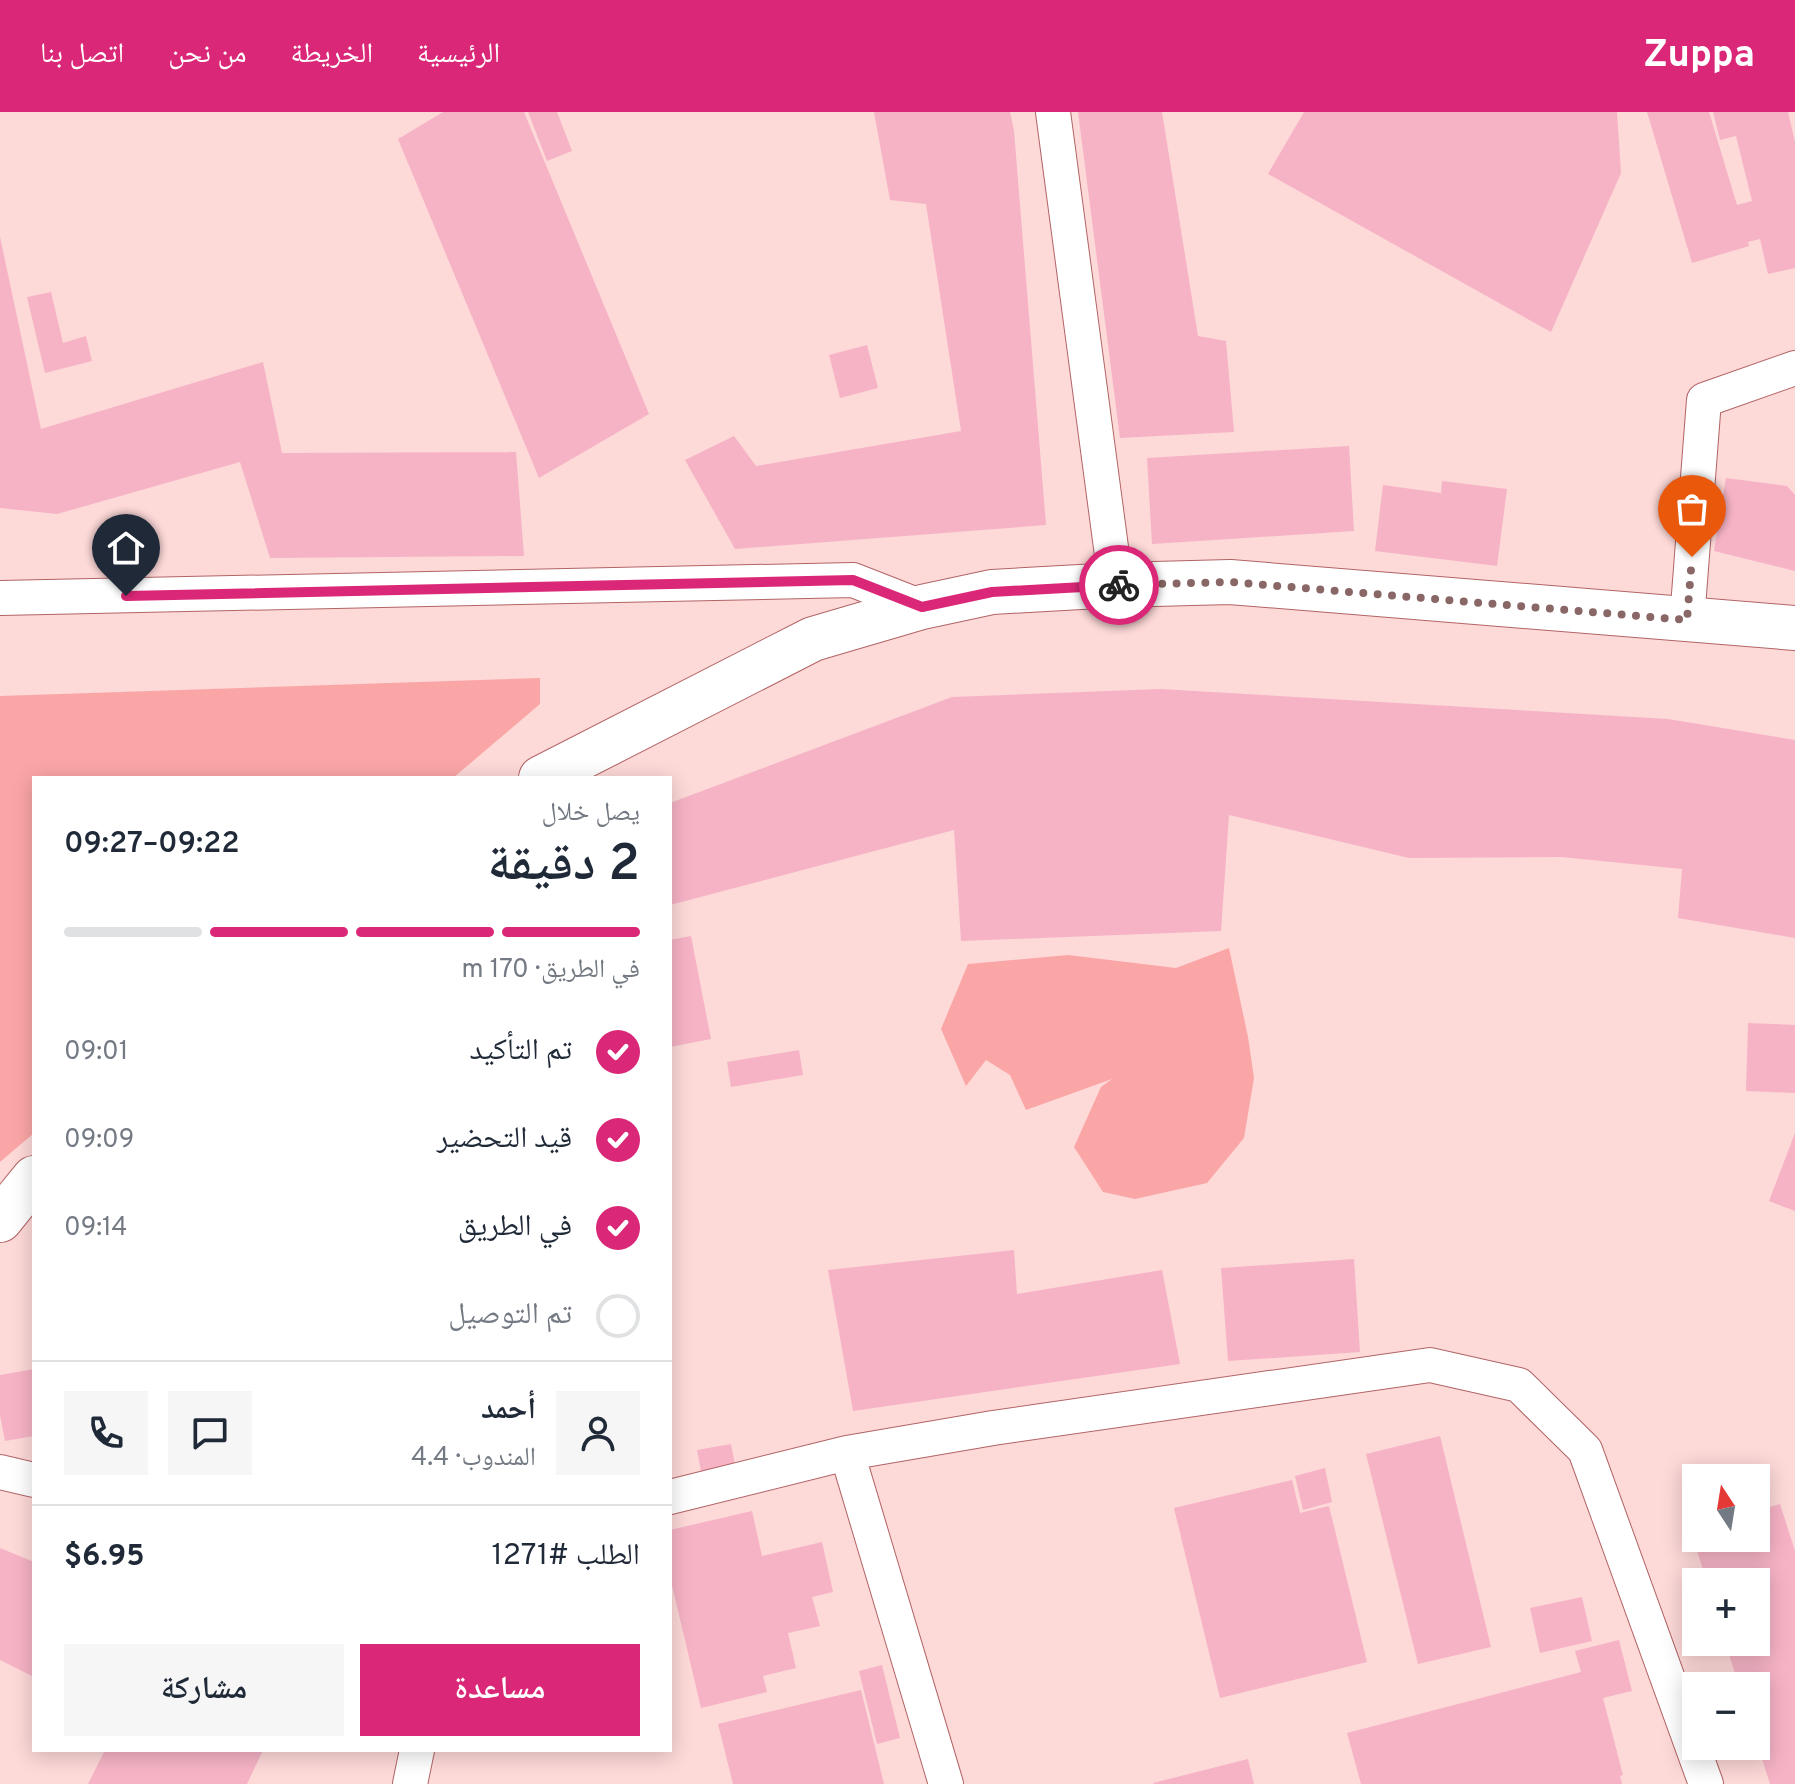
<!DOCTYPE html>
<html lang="ar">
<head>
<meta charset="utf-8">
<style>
	body { margin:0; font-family:Overpass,"Noto Naskh Arabic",sans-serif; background:#f6f6f7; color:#1f2937; direction:rtl; height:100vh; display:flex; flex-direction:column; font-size:30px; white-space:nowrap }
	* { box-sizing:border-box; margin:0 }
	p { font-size:26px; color:#747a83 }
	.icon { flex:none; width:44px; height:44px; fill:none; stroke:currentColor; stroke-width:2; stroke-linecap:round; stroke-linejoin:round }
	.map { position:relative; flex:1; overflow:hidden; direction:ltr }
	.drawer { position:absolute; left:32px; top:664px; width:640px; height:976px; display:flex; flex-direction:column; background:#fff; border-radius:0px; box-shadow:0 4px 20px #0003; direction:rtl }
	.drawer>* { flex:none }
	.needle { width:52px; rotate:348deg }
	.tools { position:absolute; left:1682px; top:1352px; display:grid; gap:16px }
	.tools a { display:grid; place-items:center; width:88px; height:88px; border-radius:0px; background:#fff; box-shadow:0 4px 20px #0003; font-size:40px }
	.pin { position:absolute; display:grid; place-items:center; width:68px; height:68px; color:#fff; margin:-82px -34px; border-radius:50% 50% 50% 0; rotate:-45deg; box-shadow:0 0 8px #0007 }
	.pin .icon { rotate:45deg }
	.courier { position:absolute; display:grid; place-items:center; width:80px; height:80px; margin:-40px; border:6px solid #db2777; border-radius:50%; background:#fff; color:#222; box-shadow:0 2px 10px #0007 }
	.summary em { font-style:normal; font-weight:600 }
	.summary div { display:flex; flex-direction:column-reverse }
	.summary { display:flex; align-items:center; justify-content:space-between; height:136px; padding:0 32px }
	h1 { font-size:52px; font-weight:600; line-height:60px }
	.bar { display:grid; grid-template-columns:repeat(4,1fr); gap:12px 8px; align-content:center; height:96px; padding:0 32px }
	.bar i { height:10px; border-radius:6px; background:#e0e1e3 }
	.bar .on { background:#db2777 }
	.bar p { grid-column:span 4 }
	.line { display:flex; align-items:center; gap:20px; padding:0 32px; border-top:2px solid #e0e1e3 }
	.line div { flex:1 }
	.round { display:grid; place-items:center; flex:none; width:84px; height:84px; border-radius:0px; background:#f6f6f7 }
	ol { padding:0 32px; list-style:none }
	li { display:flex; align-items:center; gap:24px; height:88px }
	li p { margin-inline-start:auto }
	li .icon { padding:8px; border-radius:50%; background:#db2777; color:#fff; stroke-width:4 }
	li:last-child { color:#747a83 }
	li i { width:44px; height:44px; border:4px solid #e0e1e3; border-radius:50% }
	.cta { display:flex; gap:16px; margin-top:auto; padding:16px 32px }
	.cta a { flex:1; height:92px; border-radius:0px; background:#db2777; color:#fff; font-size:32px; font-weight:600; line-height:92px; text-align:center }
	.cta a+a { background:#f6f6f7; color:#1f2937 }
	header { display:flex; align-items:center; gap:48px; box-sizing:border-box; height:112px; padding:0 40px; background:#db2777; color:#fff }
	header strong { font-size:38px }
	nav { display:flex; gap:44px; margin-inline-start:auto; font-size:28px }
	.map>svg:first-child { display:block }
</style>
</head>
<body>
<header>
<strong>Zuppa</strong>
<nav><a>الرئيسية</a><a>الخريطة</a><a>من نحن</a><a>اتصل بنا</a></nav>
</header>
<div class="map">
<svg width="1795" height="1672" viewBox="0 0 1795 1672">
	<rect width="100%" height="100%" fill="#fdd9d8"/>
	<path fill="#fba6a6" d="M540 566V592L453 666H34V1021L0 1050V584Z
		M1229 836 1248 925 1254 966 1244 1026 1207 1071 1135 1087 1103 1080 1074 1035 1101 975 1112 967 1026 998 1010 963 986 948 966 974 941 917 968 852 1068 843 1176 856Z"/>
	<path fill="#f6b3c6" d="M443 0H524L649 302 539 366 398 27Z
		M528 0H557L572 39 547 49Z
		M874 0H1010L1014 19 1046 413 735 437 685 348 734 324 756 354 961 319 926 92 890 88Z
		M1078 0H1162L1198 224 1226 229 1234 320 1120 326Z
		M1304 0H1617L1621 61 1551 220 1268 62Z
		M1647 0H1709L1737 93 1752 89 1736 24 1720 28 1713 0H1788L1795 30V156L1768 162 1760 127 1748 130 1749 134 1692 151Z
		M0 125 41 317 263 250 282 341 516 340 524 444 270 446 240 350 57 402 0 396Z
		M51 180 63 231 86 224 92 249 45 261 27 185Z
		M867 233 878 276 840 286 829 243Z
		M1349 334 1354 419 1152 432 1147 346Z
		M1726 366 1787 374 1795 383V459L1714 439Z
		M1442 369 1507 377 1497 454 1375 439 1383 373 1441 381Z
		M1160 577 1668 607 1795 628V826L1678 806 1682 757 1561 745 1409 746 1229 703 1221 819 961 829 954 718 670 793V691L952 585Z
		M691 824 711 927 670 935V828Z
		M1748 911 1795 913V981L1746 979Z
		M799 938 803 963 731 975 727 950Z
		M1795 1021V1099L1769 1089Z
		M1014 1138 1017 1182 1162 1158 1180 1252 853 1299 828 1158Z
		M1354 1147 1360 1240 1228 1249 1221 1156Z
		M34 1257V1324L5 1329 0 1303V1263Z
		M1440 1324 1491 1535 1418 1552 1366 1342Z
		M731 1332 735 1353 701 1359 697 1338Z
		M1325 1356 1332 1390 1303 1398 1295 1364Z
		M1292 1368 1300 1401 1329 1394 1367 1550 1220 1586 1174 1396Z
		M1780 1392 1795 1439V1672H1770L1756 1628V1574H1739L1725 1530H1756V1470H1707L1691 1420 1696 1418V1426H1756V1399Z
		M752 1399 762 1444 822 1430 833 1480 812 1485 820 1514 788 1521 796 1556 763 1564 767 1580 701 1596 670 1465V1418Z
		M0 1436 34 1450V1565L0 1548Z
		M1582 1485 1592 1529 1540 1541 1530 1496Z
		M1619 1528 1632 1579 1603 1586 1623 1663 1620 1664 1622 1672H1361L1347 1621 1581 1560 1575 1539Z
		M882 1553 900 1626 877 1632 859 1559Z
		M861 1578 884 1672H733L718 1612Z
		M105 1638H263L247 1672H88Z
		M1248 1647 1254 1672H1154L1153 1671Z"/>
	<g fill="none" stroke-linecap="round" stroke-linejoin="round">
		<g stroke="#b26465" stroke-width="36">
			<path id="street" d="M1053 0 1116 473
				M0 486 853 468 922 495
				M1687 508 1704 288 1795 256
				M847 1341 946 1672
				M0 1360 34 1368
				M670 1385 847 1341 993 1316 1430 1253 1519 1273 1585 1338 1706 1672
				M410 1672 417 1638"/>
		</g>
		<g stroke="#b26465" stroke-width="46">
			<path id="primary" d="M541 666 813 527 922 495 992 480 1116 473 1230 470 1795 516
				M0 1108 34 1066"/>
		</g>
		<use href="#street" stroke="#fff" stroke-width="34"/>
		<use href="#primary" stroke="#fff" stroke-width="44"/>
	</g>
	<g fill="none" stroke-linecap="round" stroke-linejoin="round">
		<path stroke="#896766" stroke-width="8" stroke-dasharray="0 14.4" d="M1119 473 1230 470 1687 508 1692 445"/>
		<path stroke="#db2777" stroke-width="10" d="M126 484 853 468 922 495 992 480 1119 473"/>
	</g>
</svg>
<div class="tools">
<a><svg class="needle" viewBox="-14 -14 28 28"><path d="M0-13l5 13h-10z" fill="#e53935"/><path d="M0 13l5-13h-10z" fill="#747a83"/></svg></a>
<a>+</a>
<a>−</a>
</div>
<div class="pin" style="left:1692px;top:445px;background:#ea580c"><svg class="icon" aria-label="bag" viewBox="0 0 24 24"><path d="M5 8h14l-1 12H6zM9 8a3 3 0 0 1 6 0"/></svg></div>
<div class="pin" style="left:126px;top:484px;background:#1f2937"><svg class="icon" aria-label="home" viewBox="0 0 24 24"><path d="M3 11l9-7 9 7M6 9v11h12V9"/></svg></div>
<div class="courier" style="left:1119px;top:473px"><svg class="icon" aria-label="bike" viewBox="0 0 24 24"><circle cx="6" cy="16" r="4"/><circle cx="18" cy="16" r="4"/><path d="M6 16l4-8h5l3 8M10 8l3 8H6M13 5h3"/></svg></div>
<section class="drawer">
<div class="summary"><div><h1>2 دقيقة</h1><p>يصل خلال</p></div><em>09:22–09:27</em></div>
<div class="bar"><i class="on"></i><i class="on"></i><i class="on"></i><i></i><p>في الطريق · 170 m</p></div>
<ol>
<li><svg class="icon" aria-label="check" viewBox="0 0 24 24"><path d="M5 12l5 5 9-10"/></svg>تم التأكيد<p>09:01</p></li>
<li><svg class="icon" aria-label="check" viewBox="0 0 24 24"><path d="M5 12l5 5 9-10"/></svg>قيد التحضير<p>09:09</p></li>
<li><svg class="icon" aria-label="check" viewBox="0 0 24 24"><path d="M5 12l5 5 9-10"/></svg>في الطريق<p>09:14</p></li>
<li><i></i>تم التوصيل</li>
</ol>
<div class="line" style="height:144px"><a class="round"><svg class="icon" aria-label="person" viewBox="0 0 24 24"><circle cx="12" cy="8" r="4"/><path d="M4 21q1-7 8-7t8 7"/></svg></a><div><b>أحمد</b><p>المندوب · 4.4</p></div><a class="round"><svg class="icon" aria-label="chat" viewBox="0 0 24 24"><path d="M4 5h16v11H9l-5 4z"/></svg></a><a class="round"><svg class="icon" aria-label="phone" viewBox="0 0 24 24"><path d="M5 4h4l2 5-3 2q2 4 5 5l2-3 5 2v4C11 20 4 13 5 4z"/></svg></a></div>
<div class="line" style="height:104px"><div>الطلب #1271</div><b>$6.95</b></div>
<div class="cta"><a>مساعدة</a><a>مشاركة</a></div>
</section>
</div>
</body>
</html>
